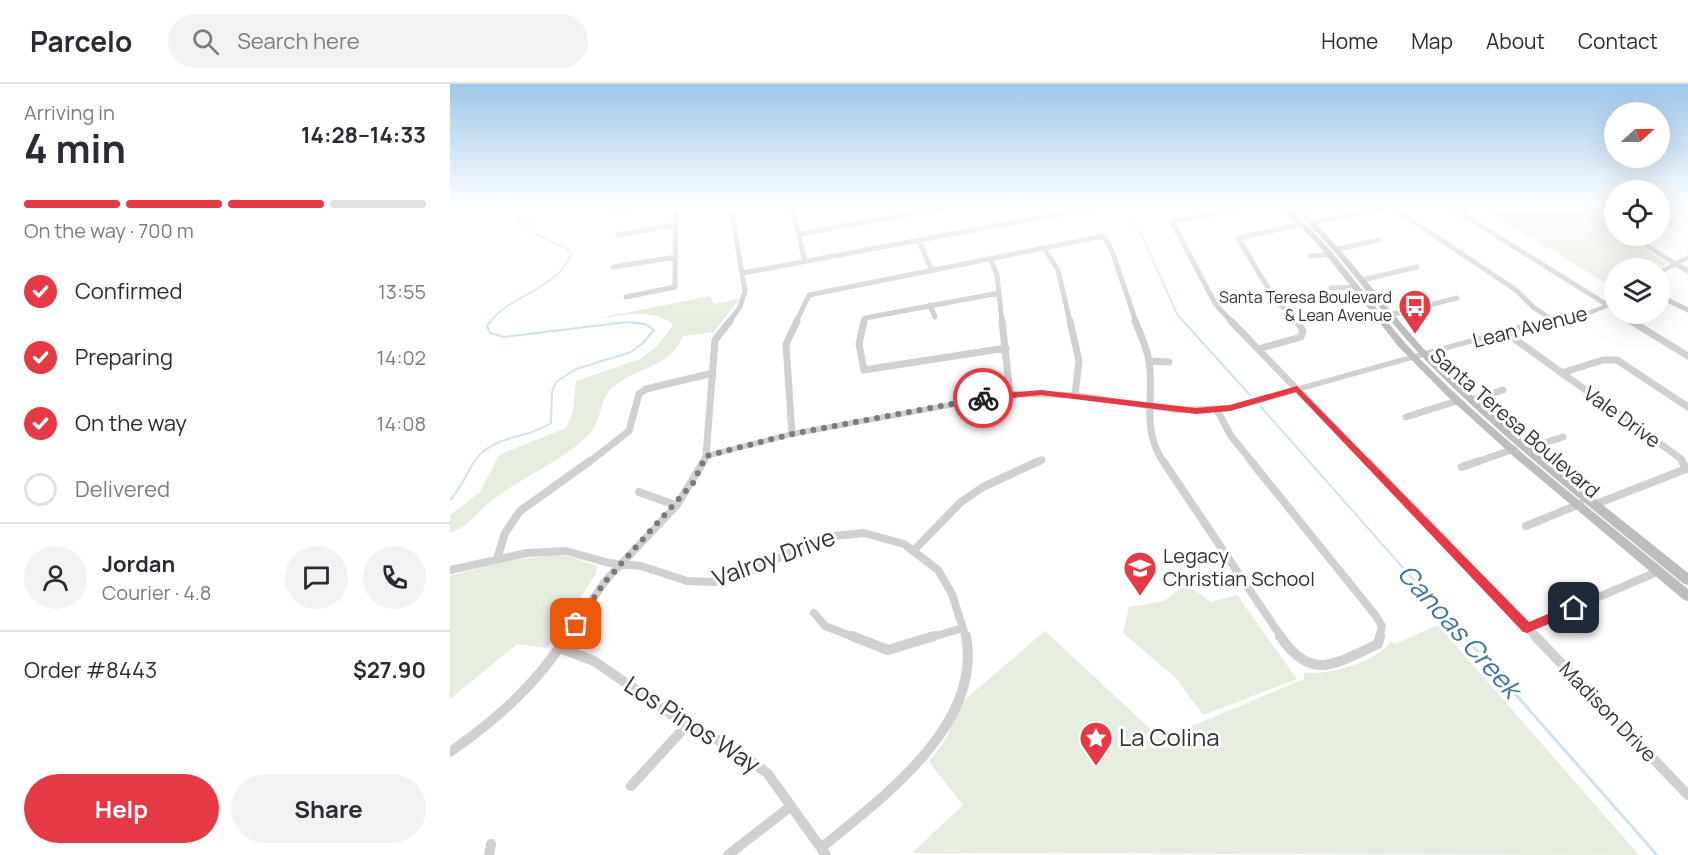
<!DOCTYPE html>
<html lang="en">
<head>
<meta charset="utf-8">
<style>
	body { margin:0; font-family:Manrope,sans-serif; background:#f2f2f3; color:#2b2b33; height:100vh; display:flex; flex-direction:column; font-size:22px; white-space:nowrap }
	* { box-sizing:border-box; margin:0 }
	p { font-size:20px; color:#7c7c81 }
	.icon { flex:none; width:33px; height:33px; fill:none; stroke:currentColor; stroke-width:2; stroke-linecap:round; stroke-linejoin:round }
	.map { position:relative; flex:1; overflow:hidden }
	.side { display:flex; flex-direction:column; background:#fff; width:450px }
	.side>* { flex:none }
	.needle { width:39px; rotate:69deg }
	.tools { position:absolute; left:1154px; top:18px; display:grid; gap:12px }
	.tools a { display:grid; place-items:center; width:66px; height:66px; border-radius:50%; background:#fff; box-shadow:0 6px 24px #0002; font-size:30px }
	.pin { position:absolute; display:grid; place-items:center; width:51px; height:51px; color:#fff; margin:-26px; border-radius:12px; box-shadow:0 3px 9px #0006 }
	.courier { position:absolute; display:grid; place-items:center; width:60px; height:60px; margin:-30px; border:4px solid #e63946; border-radius:50%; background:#fff; color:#222; box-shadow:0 2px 8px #0007 }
	.summary em { font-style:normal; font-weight:700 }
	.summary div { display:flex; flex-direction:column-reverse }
	.summary { display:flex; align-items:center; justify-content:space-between; height:102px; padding:0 24px }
	h1 { font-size:39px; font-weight:700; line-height:45px }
	.bar { display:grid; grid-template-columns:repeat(4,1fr); gap:9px 6px; align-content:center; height:72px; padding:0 24px }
	.bar i { height:8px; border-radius:4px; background:#e1e1e2 }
	.bar .on { background:#e63946 }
	.bar p { grid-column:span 4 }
	.line { display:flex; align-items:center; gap:15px; padding:0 24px; border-top:2px solid #e1e1e2 }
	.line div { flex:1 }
	.round { display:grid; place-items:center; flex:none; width:63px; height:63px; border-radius:32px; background:#f2f2f3 }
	ol { padding:0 24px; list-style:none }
	li { display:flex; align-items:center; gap:18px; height:66px }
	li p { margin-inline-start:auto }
	li .icon { padding:6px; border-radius:50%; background:#e63946; color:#fff; stroke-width:4 }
	li:last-child { color:#7c7c81 }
	li i { width:33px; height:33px; border:3px solid #e1e1e2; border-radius:50% }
	.cta { display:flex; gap:12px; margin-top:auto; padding:12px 24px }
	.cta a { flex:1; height:69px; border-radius:36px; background:#e63946; color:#fff; font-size:24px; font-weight:700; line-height:69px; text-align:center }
	.cta a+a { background:#f2f2f3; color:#2b2b33 }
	header { display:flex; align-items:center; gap:36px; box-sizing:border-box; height:84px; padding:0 30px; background:#fff; border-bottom:2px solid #e1e1e2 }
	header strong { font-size:28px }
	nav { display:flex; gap:33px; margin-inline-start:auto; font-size:21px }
	.search { width:420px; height:54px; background:#f2f2f3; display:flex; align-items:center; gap:15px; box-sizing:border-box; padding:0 21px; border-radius:33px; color:#7c7c81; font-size:22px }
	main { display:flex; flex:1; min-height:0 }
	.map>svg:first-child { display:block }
</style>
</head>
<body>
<header>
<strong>Parcelo</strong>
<div class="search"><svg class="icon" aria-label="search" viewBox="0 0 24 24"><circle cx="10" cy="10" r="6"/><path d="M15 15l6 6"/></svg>Search here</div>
<nav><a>Home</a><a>Map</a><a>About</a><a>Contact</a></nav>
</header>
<main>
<section class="side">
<div class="summary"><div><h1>4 min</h1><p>Arriving in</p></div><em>14:28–14:33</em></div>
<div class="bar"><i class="on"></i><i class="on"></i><i class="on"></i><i></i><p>On the way · 700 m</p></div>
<ol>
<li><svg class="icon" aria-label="check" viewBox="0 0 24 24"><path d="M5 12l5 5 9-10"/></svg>Confirmed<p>13:55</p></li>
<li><svg class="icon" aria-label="check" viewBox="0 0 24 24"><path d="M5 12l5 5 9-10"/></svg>Preparing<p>14:02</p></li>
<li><svg class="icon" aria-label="check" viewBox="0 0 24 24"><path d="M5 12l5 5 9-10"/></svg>On the way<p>14:08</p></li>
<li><i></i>Delivered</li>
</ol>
<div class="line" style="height:108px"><a class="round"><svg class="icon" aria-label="person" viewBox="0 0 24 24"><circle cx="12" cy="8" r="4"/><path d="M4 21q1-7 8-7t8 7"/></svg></a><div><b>Jordan</b><p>Courier · 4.8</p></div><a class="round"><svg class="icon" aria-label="chat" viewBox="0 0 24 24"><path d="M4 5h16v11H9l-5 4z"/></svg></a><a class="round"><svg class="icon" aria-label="phone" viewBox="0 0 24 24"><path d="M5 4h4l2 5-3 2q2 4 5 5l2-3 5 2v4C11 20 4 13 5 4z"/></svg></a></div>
<div class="line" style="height:78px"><div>Order #8443</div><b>$27.90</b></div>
<div class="cta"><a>Help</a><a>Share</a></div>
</section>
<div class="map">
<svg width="1238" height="771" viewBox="0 0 1238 771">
	<rect width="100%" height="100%" fill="#fff"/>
	<path fill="#e6ecdf" d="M1032 124H1146L1164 140V152H1176L1217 180 1208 184H1164V204Z
		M260 212 264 220 289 215 264 248 233 252C220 286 184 282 161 305 149 317 152 336 140 349 116 376 68 394 39 419 23 432 21 441 0 449V431L30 408 49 371 116 344 123 328 126 297 190 275 206 263 223 241C204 223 169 232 145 235Z
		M105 471 121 473 147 482 146 490 97 564 67 560 0 615V492L55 477Z
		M736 500 761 518 787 511 847 595 753 631 726 594 673 549 679 523 714 517Z
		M988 541 1189 771 462 769 513 721 479 678 496 655 511 619 595 547 711 655 854 595V588C872 594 932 576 941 557L945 560Z"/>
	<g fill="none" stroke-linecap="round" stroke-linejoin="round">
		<path stroke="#cfe2ee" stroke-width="1.5" d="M669 124 690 147 727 230 734 238
			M40 238C63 209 105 207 121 171L119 166 74 144 67 136 110 124"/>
		<path stroke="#cfe2ee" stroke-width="2" d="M733 237 800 311
			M811 323 1015 554
			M0 416C15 401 19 378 35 366 55 351 81 353 101 339L102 308 106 298 126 285 181 268 193 259 204 246 195 240 177 238 54 253 40 249 37 242 41 237"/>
		<path stroke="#cfe2ee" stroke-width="3" d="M1014 552 1207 771"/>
		<path stroke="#d0d0d0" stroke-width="5" d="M342 124 355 177
			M943 124 1066 206 1083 223 1101 235
			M1002 124 1164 225
			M165 127 179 124
			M1209 130 1238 124
			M1209 134 1221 139
			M862 139 932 124
			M350 150 493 124
			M168 151 225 141
			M469 157 481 185
			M594 164 608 186 620 238
			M888 165 929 156
			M860 172 881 170
			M540 174 547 191 552 238
			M1226 180 1238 187
			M163 183 226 173
			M293 189 641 124
			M912 196 967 183
			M881 204 905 203
			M1209 212 1238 226
			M176 213 225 203 226 124
			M480 221 485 233
			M1171 230 1184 238
			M939 231 1007 214
			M279 238 290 223 295 207 281 124
			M346 238 359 211 654 152 662 167 686 238
			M413 238 415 234 549 209
			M782 238 766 221 722 138 789 124
			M849 238 826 217 788 154 853 140"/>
		<path stroke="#d0d0d0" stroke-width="7" d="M414 237 409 260 414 286 556 264
			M552 237 560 310
			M620 237 629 277 625 311
			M685 237C690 249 697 264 699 277 705 315 690 343 714 379
			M781 237 918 379
			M1181 237 1238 272
			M1055 248 1230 374 1233 379
			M808 265 851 253 853 247 847 237
			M699 277 719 278
			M1111 289 1153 276H1167L1238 323
			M1021 316 1053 306
			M767 326 781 352 803 379
			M956 333 1007 317
			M342 350 336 260 347 237
			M1079 364 1113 353
			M138 379 179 347 189 310 196 305 263 289
			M253 379 256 372 265 256 280 237
			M586 379 592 376
			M1024 379 1064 365"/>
		<path stroke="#d0d0d0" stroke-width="8" d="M713 377 832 554
			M801 377 926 532 932 542 929 554
			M917 377 1087 554
			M1012 383 1029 377
			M189 408 225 421
			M1146 420 1236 385 1232 377
			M1076 442 1130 420
			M465 465 511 418 533 403 589 377
			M47 475 55 449 70 427 140 377
			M0 486 77 469 116 467 159 479 191 482 237 497 265 498 303 486 373 453 414 449 454 460 488 486 502 510 516 554
			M364 529 375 542 406 554
			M1077 544 1209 487
			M116 554 156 496 227 421 254 377
			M479 554 513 544"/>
		<path stroke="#d0d0d0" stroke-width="10" d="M402 552 438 566 484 552
			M830 552C862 599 886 579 928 560L930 552
			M1085 552 1238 711
			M110 564 144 577 237 641 284 664 318 690 376 771
			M0 668C47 635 86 601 117 552
			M181 702 237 641
			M372 763C432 714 533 641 516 552
			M39 771 41 760
			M278 771 341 722"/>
		<path fill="#d0d0d0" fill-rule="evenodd" d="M1148 124H1155L1164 133V138Z
			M1178 152H1184L1226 177 1238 171V176L1209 191V186L1221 180Z
			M1164 217V221L1142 230 1102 237 780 327 725 329 625 314 560 313 342 353 256 375 252 372 256 369 342 347 560 307 625 308 725 323 780 321 1098 233 1138 227Z"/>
		<path fill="#bdbdbd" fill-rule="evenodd" d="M832 124H839C890 169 924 228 971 276 1053 359 1148 430 1238 505V517L1234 516 1063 372 997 312 948 262 869 162Z
			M848 127H852C902 172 938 230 986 277 1064 354 1153 420 1238 489V501L1234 500C1147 428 1058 360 979 280 932 232 896 175 848 129Z"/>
	</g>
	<linearGradient id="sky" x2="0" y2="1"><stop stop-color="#9ec6ea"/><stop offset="0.53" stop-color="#fff"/><stop offset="1" stop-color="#fff" stop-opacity="0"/></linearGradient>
	<rect width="1238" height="232" fill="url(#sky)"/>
	<path fill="#e63946" d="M847 302 1079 538 1124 519 1128 521V528L1077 549 1073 548 846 308 780 327 746 330 591 311 533 317 528 314 533 311 591 306 746 324 780 321Z"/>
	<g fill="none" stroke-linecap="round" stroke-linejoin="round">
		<path stroke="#7a7a7a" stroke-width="6" stroke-dasharray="0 10.8" d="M126 540 154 499 243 399 256 372 342 350 533 314"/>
	</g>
	<defs>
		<g id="bus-pin" transform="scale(1.725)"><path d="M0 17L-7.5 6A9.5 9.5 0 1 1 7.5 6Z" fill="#e63946" stroke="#fff"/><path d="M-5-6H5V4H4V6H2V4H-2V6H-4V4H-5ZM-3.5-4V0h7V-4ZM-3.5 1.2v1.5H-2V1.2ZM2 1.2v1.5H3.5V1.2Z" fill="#fff"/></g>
		<g id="school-pin" transform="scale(1.725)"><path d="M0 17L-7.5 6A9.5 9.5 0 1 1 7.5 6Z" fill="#e63946" stroke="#fff"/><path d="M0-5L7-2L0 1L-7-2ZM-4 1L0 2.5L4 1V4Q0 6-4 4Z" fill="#fff"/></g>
		<g id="sight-pin" transform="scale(1.725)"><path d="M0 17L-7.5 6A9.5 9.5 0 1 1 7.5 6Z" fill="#e63946" stroke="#fff"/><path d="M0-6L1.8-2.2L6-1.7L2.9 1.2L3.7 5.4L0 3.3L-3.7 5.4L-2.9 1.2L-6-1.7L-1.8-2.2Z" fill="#fff"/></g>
	</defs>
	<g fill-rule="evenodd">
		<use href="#bus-pin" x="965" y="222"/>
		<use href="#school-pin" x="690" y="484"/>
		<use href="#sight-pin" x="646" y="654"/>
	</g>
	<g text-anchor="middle" stroke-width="6" stroke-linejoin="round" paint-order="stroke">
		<g font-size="16" fill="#333" stroke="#fff" text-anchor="end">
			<text x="942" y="219">Santa Teresa Boulevard<tspan x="942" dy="18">&amp; Lean Avenue</tspan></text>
		</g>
		<g font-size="20" fill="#333" stroke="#fff">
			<text transform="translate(1080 243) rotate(-14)" y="7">Lean Avenue</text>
			<text transform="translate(1172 333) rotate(36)" y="7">Vale Drive</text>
			<text transform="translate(1065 339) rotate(41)" y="7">Santa Teresa Boulevard</text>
			<text transform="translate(1158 628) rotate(46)" y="7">Madison Drive</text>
		</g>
		<g font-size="20" fill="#333" stroke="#fff" text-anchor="start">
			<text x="713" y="479">Legacy<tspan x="713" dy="23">Christian School</tspan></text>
		</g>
		<g font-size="24" fill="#333" stroke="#fff">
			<text transform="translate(324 474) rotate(-20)" y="8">Valroy Drive</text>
			<text transform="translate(242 641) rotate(33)" y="8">Los Pinos Way</text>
		</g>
		<g font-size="24" fill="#333" stroke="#fff" text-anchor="start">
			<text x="669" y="662">La Colina</text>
		</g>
		<g font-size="26" font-style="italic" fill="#3f7597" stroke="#fff">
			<text transform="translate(1009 547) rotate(48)" y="9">Canoas Creek</text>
		</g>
	</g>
</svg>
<div class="tools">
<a><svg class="needle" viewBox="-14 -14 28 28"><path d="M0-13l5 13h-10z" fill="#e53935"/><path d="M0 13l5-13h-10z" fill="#7c7c81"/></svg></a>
<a><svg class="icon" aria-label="locate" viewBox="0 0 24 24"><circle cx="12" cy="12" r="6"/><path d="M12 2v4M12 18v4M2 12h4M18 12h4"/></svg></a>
<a><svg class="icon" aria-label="layers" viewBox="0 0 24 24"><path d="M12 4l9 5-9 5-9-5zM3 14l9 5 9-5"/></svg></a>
</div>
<div class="pin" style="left:126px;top:540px;background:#ea580c"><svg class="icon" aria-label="bag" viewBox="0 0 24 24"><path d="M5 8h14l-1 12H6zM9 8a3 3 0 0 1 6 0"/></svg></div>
<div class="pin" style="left:1124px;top:524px;background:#1f2937"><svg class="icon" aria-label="home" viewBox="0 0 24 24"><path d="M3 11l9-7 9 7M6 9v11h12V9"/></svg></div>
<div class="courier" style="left:533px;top:314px"><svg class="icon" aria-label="bike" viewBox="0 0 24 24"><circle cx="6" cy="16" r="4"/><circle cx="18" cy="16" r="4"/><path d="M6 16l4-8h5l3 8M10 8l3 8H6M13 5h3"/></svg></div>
</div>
</main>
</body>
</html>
